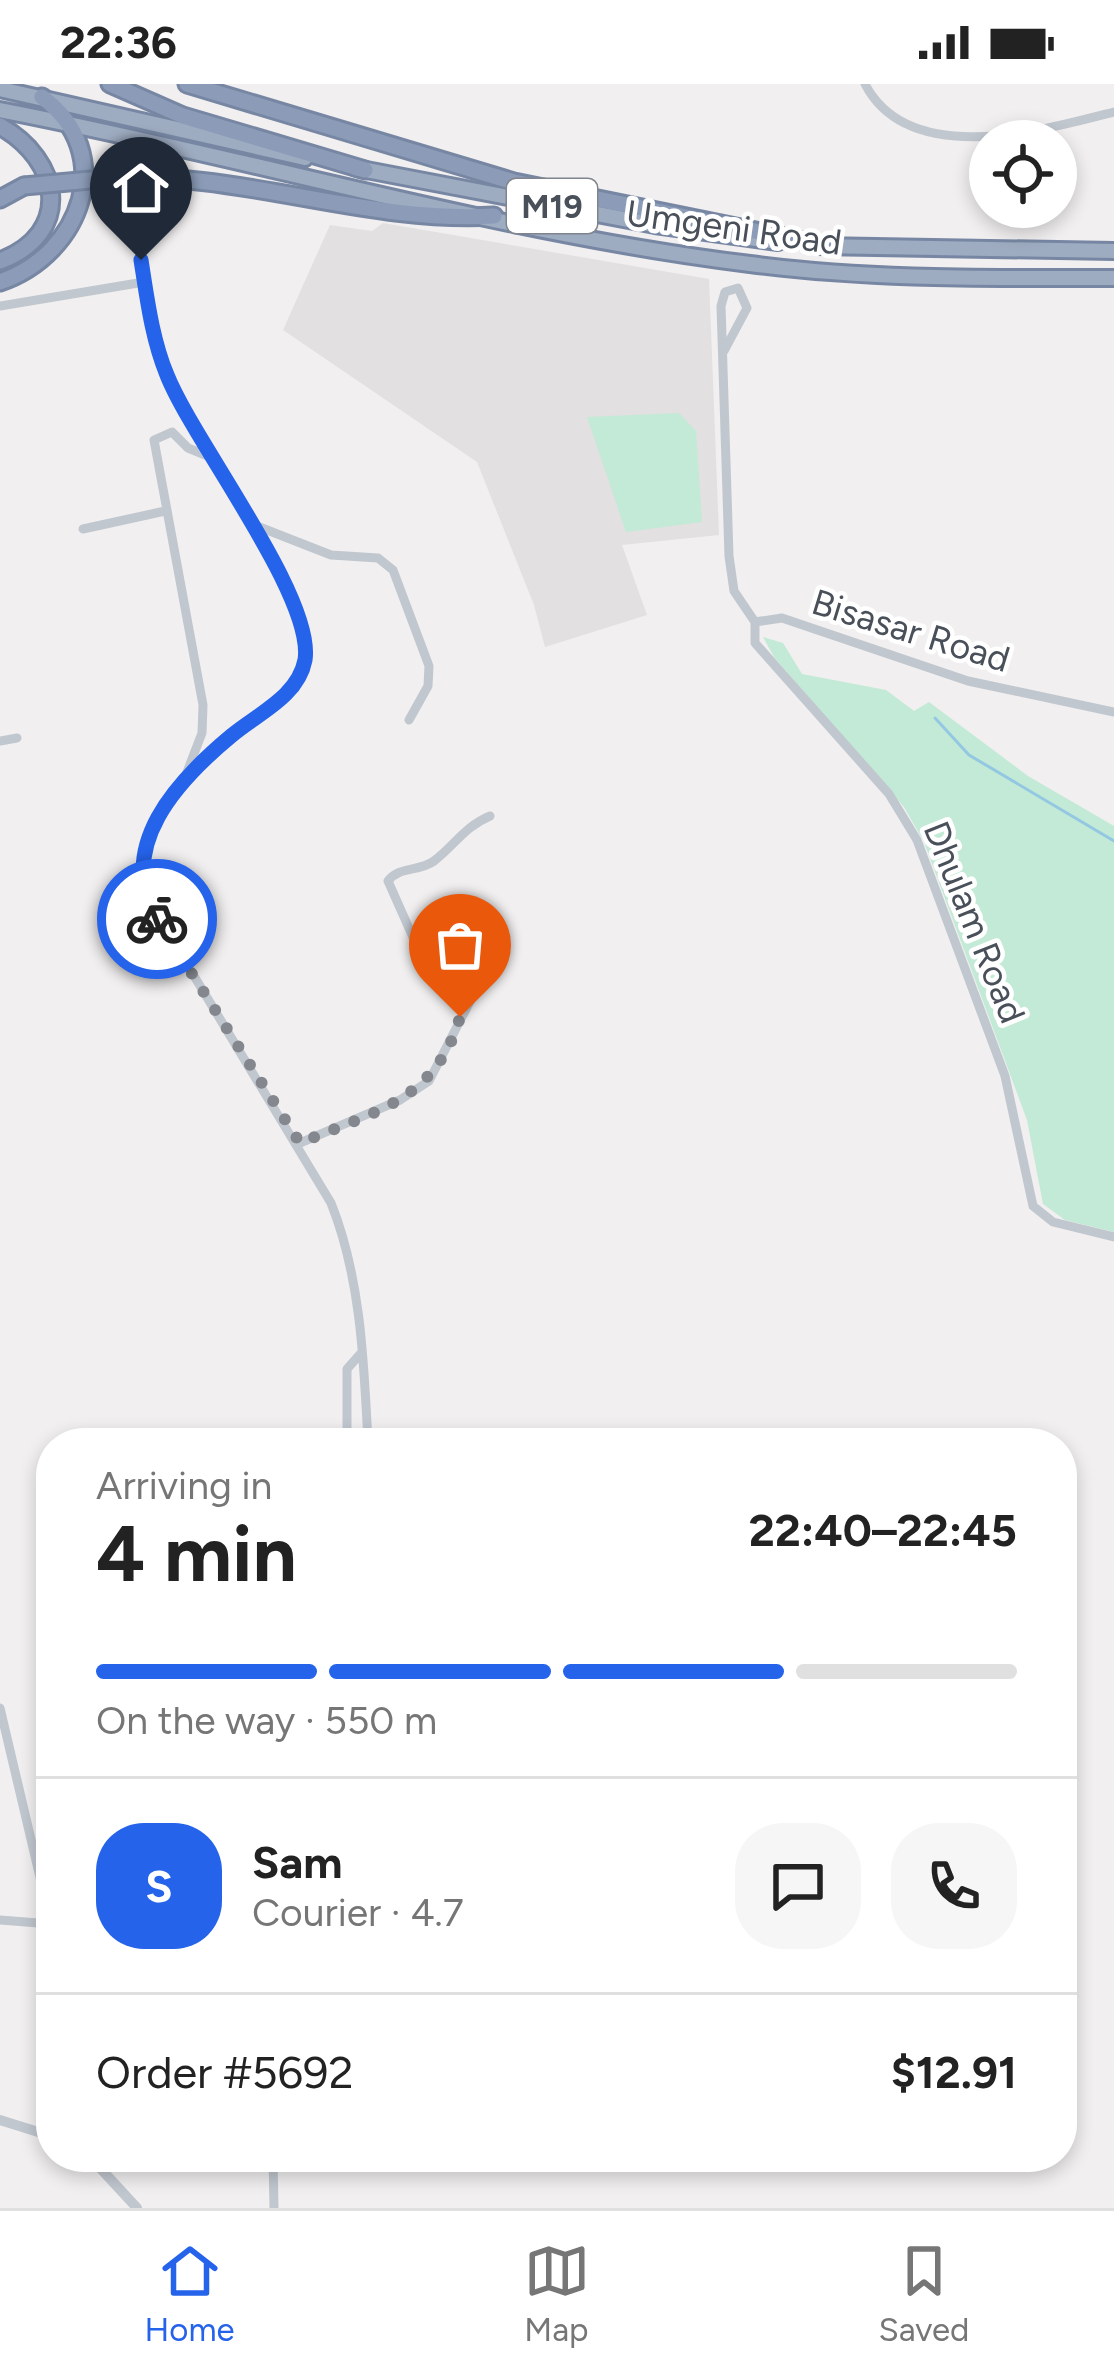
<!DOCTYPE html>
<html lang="en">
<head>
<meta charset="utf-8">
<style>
	body { margin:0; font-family:Figtree,sans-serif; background:#f6f6f6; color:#222; height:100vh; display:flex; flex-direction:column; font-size:45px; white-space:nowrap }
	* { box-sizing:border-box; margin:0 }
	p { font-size:39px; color:#767676 }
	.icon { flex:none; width:66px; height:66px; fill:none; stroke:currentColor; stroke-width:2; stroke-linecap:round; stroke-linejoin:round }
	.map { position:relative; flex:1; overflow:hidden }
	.side { position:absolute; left:36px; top:1344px; width:1041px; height:744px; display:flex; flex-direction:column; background:#fff; border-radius:48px; box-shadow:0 6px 18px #0003 }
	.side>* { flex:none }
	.tools { position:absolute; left:969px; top:36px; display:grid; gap:24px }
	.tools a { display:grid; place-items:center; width:108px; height:108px; border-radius:50%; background:#fff; box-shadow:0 6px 18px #0003; font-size:60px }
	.pin { position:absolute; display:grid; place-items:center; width:102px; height:102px; color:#fff; margin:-123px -51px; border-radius:50% 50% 50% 0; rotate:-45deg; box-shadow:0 0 12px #0007 }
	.pin .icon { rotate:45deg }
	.courier { position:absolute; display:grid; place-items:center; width:120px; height:120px; margin:-60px; border:9px solid #2563eb; border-radius:50%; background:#fff; color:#222; box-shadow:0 3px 15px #0007 }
	.headline em { font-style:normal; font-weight:700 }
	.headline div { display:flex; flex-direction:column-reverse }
	.headline { display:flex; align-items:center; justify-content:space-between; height:204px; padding:0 60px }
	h1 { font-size:78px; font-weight:700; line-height:90px }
	.bar { display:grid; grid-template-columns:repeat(4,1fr); gap:18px 12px; align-content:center; height:144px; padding:0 60px }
	.bar i { height:15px; border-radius:9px; background:#e0e0e0 }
	.bar .current { background:#2563eb }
	.bar p { grid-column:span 4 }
	.line { display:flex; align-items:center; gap:30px; padding:0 60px; border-top:3px solid #e0e0e0 }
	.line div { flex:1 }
	.round { display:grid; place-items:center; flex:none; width:126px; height:126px; border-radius:48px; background:#f6f6f6 }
	.status { display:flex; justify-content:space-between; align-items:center; height:84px; padding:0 60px; background:#fff; direction:ltr }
	.status svg { height:33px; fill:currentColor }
	.tab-bar { display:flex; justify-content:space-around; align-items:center; height:168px; border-top:3px solid #e0e0e0; background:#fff; font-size:33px; color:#767676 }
	.tab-bar a { display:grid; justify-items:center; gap:6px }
	.tab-bar .current { color:#2563eb }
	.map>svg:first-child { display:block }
</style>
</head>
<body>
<div class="status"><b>22:36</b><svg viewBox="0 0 49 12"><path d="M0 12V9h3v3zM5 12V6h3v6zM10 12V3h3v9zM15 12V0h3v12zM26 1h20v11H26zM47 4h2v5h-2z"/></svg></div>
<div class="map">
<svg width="1114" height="2124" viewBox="0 0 1114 2124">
	<rect width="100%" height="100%" fill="#f1efef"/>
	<path fill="#e2e0e0" d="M383 139 709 195 719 451 622 461 647 531 545 563 534 521 477 378 283 246 330 141 372 147Z"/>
	<path fill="#c2ead6" d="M679 329 696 347 702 438 626 448 587 333Z
		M763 553 783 559 802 590 886 606 914 627 929 618 1028 692 1114 742V1148L1065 1136 1043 1120 1027 1036 924 758 904 723 774 573Z"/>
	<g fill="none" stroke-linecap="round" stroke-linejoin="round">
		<path stroke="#94c8e2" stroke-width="3" d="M935 634 969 671 1114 757"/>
		<g stroke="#7787a3" stroke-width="20">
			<path id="trunk" d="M0 5 305 74
				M0 26C250 74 497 149 750 180 871 196 992 194 1114 194
				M356 84 655 141 778 158
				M818 162 1114 167"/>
		</g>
		<g stroke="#7787a3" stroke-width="21">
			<path id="motorway" d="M110 0 183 32 365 86
				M187 0 514 98 829 162
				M0 42C61 76 74 149 0 177
				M102 95C234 84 362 140 494 132
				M0 115 24 102
				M0 198C82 170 118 69 42 13"/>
		</g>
		<path stroke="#c1c7cf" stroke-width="9" d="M865 0C909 85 1044 46 1114 28
			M139 156C144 203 150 255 170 298 200 362 303 503 305 565 308 642 120 679 144 809L331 1119C361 1194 364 1279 368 1359
			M0 222 144 198
			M724 267 747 224 738 204 725 208 721 222 729 472 734 507 755 538
			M249 439 331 471 378 474 393 486 429 582 428 602 409 636
			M83 445 165 427
			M755 538V559L889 710 917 756 1005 992 1033 1122 1053 1138 1114 1153
			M755 538 782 534 968 597 1114 628
			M0 657 17 654
			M187 688 202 649 203 621 154 356 172 348 188 364 210 373
			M300 1059 400 1016 429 997 481 896 463 881 416 860 388 797C399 782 419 788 434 777 455 761 464 743 490 732
			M347 1359V1285L362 1268
			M0 1624 51 1840
			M0 1836 51 1840
			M273 2073 274 2124"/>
		<path stroke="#c1c7cf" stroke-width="10" d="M0 2036 51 2052
			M90 2073 137 2124"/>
		<use href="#trunk" stroke="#9eacc1" stroke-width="14"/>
		<use href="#motorway" stroke="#8c9cb8" stroke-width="15"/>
		<g stroke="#7787a3" stroke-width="21" stroke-linecap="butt">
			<path id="motorway-bridge" d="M24 102 102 95"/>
		</g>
		<use href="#motorway-bridge" stroke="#8c9cb8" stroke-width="15"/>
	</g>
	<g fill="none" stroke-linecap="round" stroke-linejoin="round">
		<path stroke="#84888e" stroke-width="12" stroke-dasharray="0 21.6" d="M157 835 300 1059C373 1028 436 1017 460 933"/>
		<path stroke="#2563eb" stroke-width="15" d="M141 176C147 214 152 255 167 291 193 357 315 513 305 576 298 613 257 630 231 652 177 697 115 763 157 835"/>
	</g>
	<g text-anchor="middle" stroke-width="9" stroke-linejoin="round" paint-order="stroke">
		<rect fill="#fff" stroke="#80848c" stroke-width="3" x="507" y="95" width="90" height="54" rx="9"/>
		<g font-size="33" font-weight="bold" fill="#49505a">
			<text x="552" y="134">M19</text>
		</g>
		<g font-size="36" fill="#49505a" stroke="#fff">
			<text transform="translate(734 143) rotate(8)" y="13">Umgeni Road</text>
			<text transform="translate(911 546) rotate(17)" y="13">Bisasar Road</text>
			<text transform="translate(975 838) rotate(68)" y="13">Dhulam Road</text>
		</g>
	</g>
</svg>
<div class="tools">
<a><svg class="icon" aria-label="locate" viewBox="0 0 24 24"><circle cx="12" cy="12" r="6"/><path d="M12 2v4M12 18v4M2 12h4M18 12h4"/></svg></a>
</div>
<div class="pin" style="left:460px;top:933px;background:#ea580c"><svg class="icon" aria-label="bag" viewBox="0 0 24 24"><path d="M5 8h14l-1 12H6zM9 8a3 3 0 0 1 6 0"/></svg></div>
<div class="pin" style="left:141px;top:176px;background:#1f2937"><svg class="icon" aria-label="home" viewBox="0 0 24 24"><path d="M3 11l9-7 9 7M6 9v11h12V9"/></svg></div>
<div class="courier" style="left:157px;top:835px"><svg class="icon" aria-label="bike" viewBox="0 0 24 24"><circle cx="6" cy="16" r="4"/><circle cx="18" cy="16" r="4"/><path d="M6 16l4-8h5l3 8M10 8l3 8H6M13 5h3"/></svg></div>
<section class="side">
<div class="headline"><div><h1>4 min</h1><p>Arriving in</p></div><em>22:40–22:45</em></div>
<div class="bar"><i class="current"></i><i class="current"></i><i class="current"></i><i></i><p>On the way · 550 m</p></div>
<div class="line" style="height:216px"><b class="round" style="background:#2563eb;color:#fff">S</b><div><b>Sam</b><p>Courier · 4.7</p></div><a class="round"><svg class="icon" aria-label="chat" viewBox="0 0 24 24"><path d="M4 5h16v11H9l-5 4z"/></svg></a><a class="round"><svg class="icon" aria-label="phone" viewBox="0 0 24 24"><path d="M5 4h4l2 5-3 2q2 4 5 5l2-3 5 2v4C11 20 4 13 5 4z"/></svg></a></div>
<div class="line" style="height:156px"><div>Order #5692</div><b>$12.91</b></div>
</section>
</div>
<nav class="tab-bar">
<a class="current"><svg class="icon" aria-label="home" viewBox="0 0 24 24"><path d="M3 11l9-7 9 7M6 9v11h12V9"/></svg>Home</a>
<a><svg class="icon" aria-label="map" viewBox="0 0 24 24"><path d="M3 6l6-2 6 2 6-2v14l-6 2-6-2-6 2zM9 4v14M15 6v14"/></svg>Map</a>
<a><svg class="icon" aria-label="saved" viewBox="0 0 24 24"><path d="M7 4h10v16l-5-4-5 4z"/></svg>Saved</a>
</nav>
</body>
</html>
